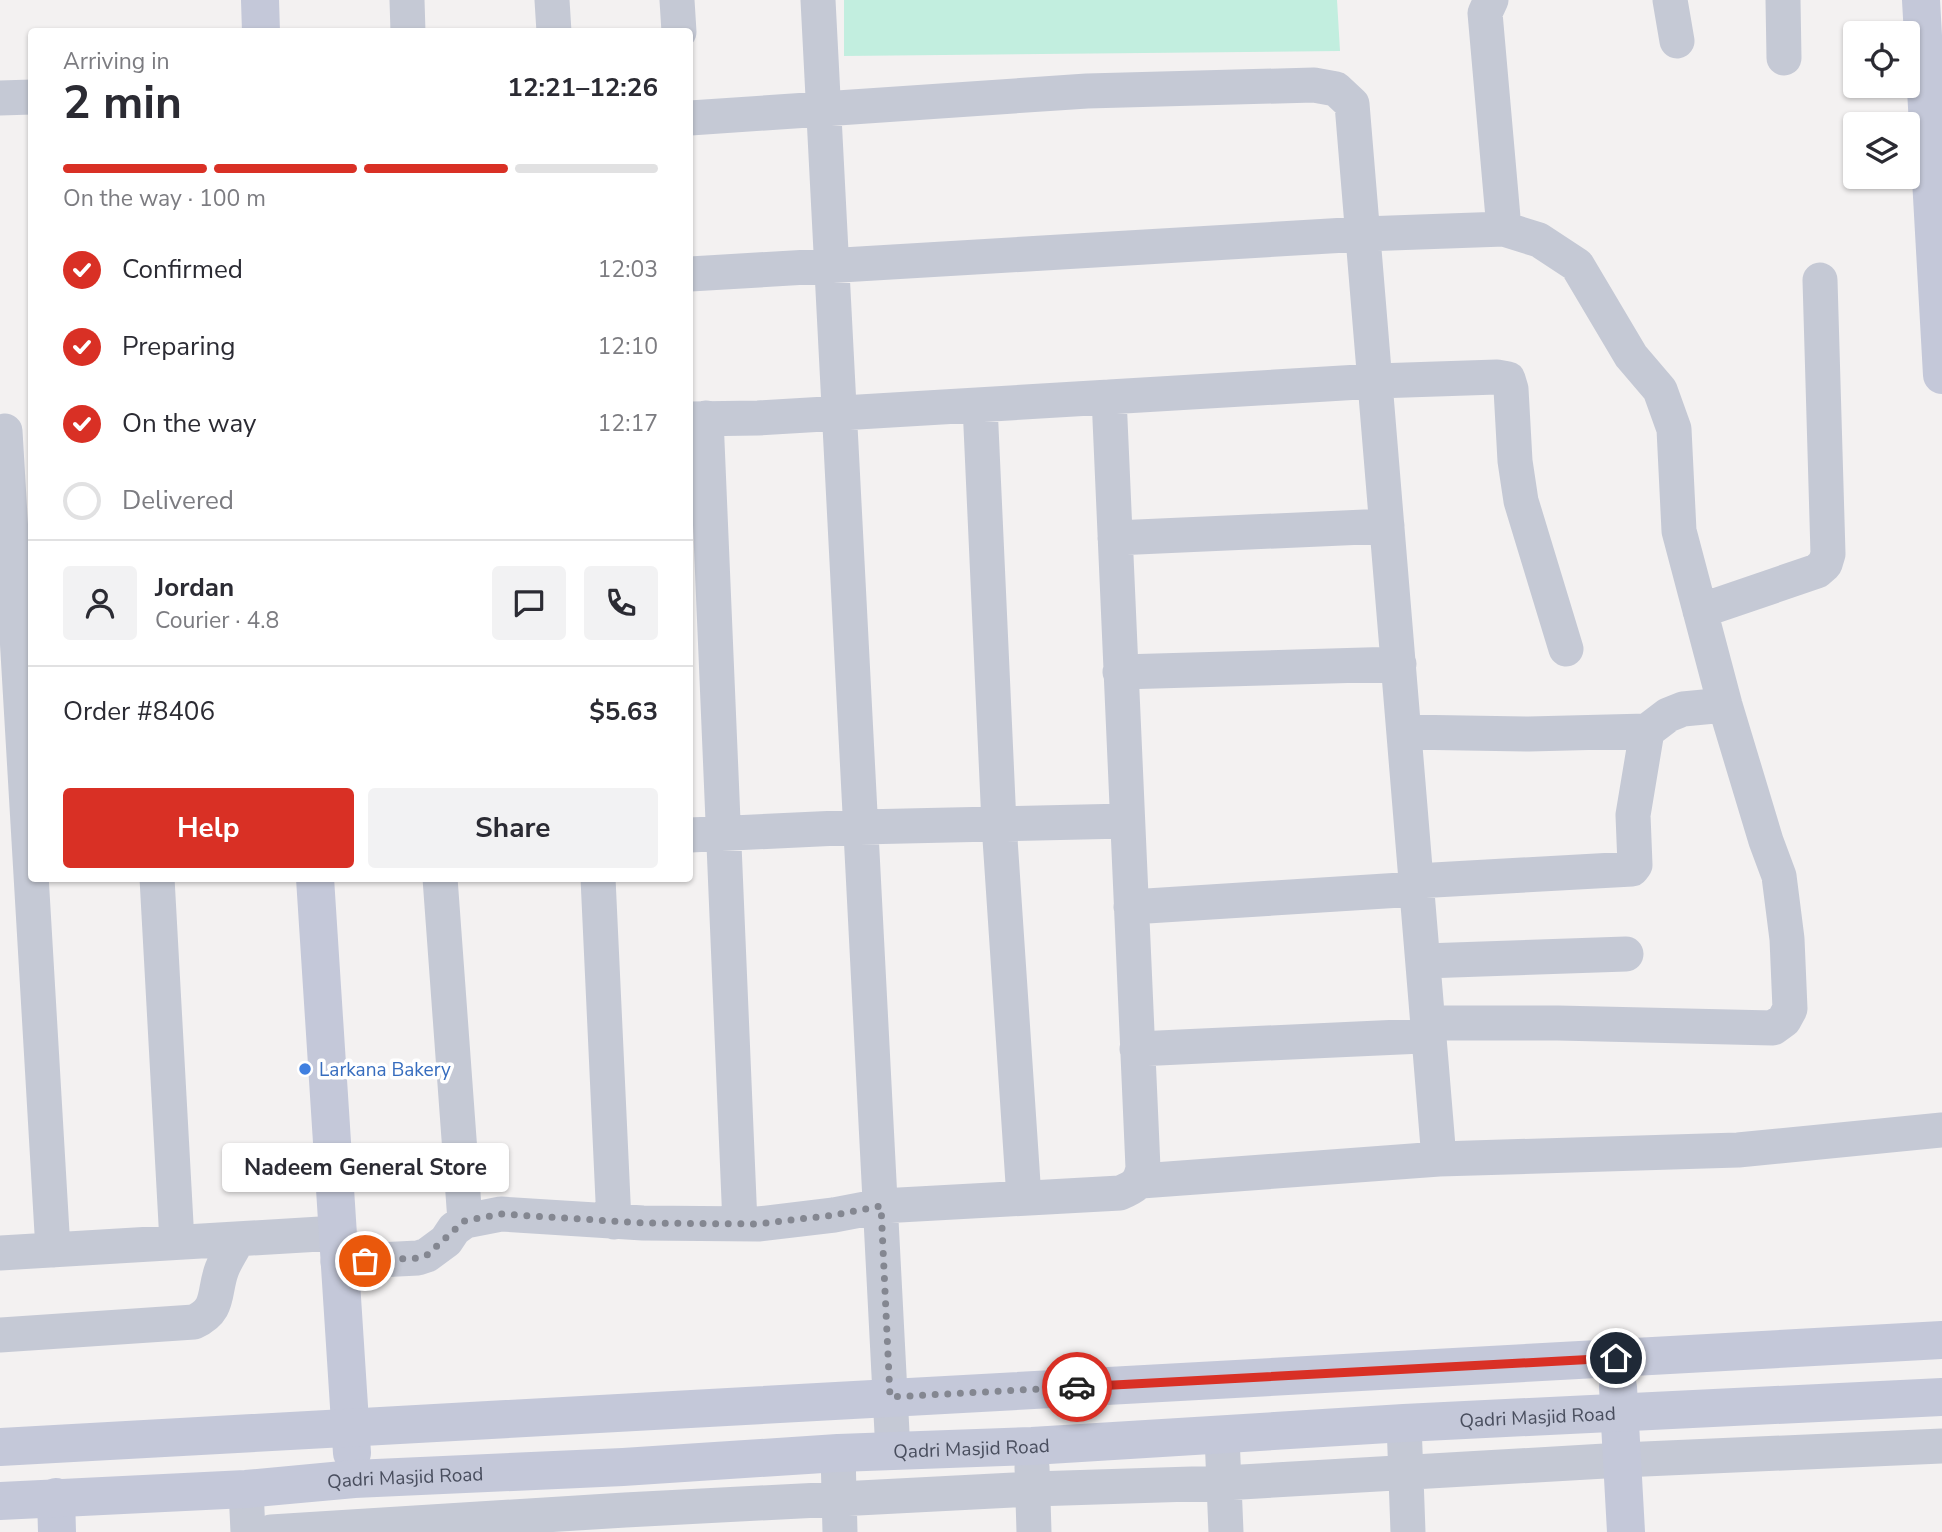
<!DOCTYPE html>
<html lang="en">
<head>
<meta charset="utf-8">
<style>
	body { margin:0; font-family:"Nunito Sans",sans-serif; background:#f2f2f3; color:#2b2b33; height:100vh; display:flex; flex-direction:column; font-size:26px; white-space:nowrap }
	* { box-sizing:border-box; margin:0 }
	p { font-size:23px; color:#7c7c81 }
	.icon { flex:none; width:38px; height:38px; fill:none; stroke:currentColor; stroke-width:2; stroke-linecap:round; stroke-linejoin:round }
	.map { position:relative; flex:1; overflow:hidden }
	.details { position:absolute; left:28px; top:28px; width:665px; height:854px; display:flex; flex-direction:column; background:#fff; border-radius:7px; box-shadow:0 2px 5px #0004 }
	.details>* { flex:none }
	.controls { position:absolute; left:1843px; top:21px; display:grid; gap:14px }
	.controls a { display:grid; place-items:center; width:77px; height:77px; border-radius:7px; background:#fff; box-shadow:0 2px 5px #0004; font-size:35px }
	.pin { position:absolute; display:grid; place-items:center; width:60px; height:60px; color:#fff; margin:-30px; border:4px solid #fff; border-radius:50%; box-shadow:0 2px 7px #0007 }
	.courier { position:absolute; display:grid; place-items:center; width:70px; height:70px; margin:-35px; border:5px solid #d93025; border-radius:50%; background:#fff; color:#222; box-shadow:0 2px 9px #0007 }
	.bubble { position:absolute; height:49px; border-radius:7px; background:#fff; box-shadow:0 2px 5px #0004; font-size:23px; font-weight:700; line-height:49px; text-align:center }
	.overview em { font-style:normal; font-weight:700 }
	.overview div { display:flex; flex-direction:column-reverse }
	.overview { display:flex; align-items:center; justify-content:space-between; height:119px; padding:0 35px }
	h1 { font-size:46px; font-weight:700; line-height:52px }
	.bar { display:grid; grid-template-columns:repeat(4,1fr); gap:10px 7px; align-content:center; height:84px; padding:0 35px }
	.bar i { height:9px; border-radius:5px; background:#e1e1e2 }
	.bar .active { background:#d93025 }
	.bar p { grid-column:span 4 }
	.line { display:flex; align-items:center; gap:18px; padding:0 35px; border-top:2px solid #e1e1e2 }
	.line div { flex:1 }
	.round { display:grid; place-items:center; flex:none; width:74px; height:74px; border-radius:7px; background:#f2f2f3 }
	ol { padding:0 35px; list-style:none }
	li { display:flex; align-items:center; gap:21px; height:77px }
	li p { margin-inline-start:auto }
	li .icon { padding:7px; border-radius:50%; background:#d93025; color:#fff; stroke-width:4 }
	li:last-child { color:#7c7c81 }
	li i { width:38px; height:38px; border:4px solid #e1e1e2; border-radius:50% }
	.primary-button { display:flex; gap:14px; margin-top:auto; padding:14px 35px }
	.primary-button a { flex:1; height:80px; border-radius:7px; background:#d93025; color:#fff; font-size:28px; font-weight:700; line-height:80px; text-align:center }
	.primary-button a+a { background:#f2f2f3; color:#2b2b33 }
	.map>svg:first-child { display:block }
</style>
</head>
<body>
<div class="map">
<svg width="1942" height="1532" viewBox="0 0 1942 1532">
	<rect width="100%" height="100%" fill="#f3f1f1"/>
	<path fill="#c2eedf" d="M844 0H1337L1340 51 844 56Z"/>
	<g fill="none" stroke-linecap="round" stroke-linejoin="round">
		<path stroke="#c5c9d5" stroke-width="35" d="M407 0 408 32
			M552 0 554 32
			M677 0 679 32
			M818 0 893 1452
			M1491 0 1485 13 1504 229
			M1670 0 1677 41
			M1783 0 1784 58
			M0 98 32 97
			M690 118 1087 91 1314 85 1336 89 1352 104 1439 1159
			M690 274 1363 234 1504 229 1539 240 1577 265 1631 356 1660 390 1674 429 1679 531 1725 705 1766 841 1779 876 1787 939 1790 1009 1784 1020 1773 1028 1558 1023H1429
			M980 405 999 824 1024 1198
			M706 418 740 1224
			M690 419 758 418 1376 381 1497 377 1508 379 1511 389 1515 461 1521 501 1566 649
			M5 431 53 1250
			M1115 538 1387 526
			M1700 611 1817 571 1825 564 1828 554 1820 280
			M1120 672 1399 664
			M1404 732 1529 734 1647 731 1668 715 1683 709 1725 705
			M690 835 860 827 1127 821
			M157 878 177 1242
			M440 878 465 1221
			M598 878 614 1222
			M1416 881 1632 869 1635 865 1633 815 1647 731
			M1131 907 1417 889
			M1424 961 1626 954
			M1137 1049 1422 1036 1428 1032
			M1141 1181 1439 1159 1738 1150 1942 1130
			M0 1253 337 1233
			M338 1262 418 1258 427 1255 446 1241 454 1229 465 1221 501 1214 643 1223 758 1224 834 1215 881 1206 1120 1193C1134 1187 1140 1184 1143 1168L1109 397
			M0 1335 194 1322C221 1310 213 1292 222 1269 226 1259 233 1249 238 1239
			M1404 1423 1408 1532
			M1222 1436 1226 1532
			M838 1453 840 1532
			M1032 1467 1034 1532
			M246 1489 248 1532
			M271 1532 625 1510 1033 1489 1224 1483 1622 1460 1942 1446"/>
		<g stroke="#c4c8d9" stroke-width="38">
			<path d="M260 0 261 32"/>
			<path d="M1921 0 1942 375"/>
			<path d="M315 878 352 1453"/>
			<path d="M1618 1387 1626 1532"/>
			<path d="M0 1447 1942 1340"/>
			<path d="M56 1497 57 1532"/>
			<path id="s1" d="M0 1501 246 1489 354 1479 623 1467 838 1453 1032 1446 1404 1423 1942 1397"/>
		</g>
	</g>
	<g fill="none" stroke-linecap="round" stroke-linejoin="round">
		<path stroke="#848791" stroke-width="7" stroke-dasharray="0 12.6" d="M365 1261 418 1258 427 1255 464 1221 501 1214 643 1223 758 1224 834 1215 881 1206 890 1397 1077 1387"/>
		<path stroke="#d93025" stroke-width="9" d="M1077 1387 1616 1358"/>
	</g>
	<circle fill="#3f7fe0" stroke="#fff" stroke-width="2.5" cx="305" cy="1069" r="7"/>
	<g text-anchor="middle" stroke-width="7" stroke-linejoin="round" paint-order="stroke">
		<g font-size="19" fill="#366cbe" stroke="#fff" text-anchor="start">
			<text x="319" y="1076">Larkana Bakery</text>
		</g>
		<g font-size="19" fill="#494e5e" stroke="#fff">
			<text dy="7" stroke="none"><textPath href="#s1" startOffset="1540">Qadri Masjid Road</textPath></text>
			<text dy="7" stroke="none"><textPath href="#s1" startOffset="973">Qadri Masjid Road</textPath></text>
			<text dy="7" stroke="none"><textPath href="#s1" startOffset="406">Qadri Masjid Road</textPath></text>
		</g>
	</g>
</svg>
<div class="controls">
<a><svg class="icon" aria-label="locate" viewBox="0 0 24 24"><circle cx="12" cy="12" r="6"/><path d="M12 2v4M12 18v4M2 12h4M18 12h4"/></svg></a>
<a><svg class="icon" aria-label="layers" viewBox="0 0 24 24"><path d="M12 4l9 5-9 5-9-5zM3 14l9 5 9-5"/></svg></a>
</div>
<div class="pin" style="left:365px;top:1261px;background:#ea580c"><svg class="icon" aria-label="bag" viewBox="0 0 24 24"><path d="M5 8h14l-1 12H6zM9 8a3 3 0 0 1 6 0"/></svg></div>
<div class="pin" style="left:1616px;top:1358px;background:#1f2937"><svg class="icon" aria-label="home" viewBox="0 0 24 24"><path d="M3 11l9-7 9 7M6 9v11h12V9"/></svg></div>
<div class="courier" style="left:1077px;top:1387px"><svg class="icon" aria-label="car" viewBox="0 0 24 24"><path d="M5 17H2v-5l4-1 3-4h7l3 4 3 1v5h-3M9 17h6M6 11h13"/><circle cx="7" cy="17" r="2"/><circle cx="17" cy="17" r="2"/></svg></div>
<div class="bubble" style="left:222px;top:1143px;width:287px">Nadeem General Store</div>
<section class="details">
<div class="overview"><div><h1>2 min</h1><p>Arriving in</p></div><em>12:21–12:26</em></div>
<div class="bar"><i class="active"></i><i class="active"></i><i class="active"></i><i></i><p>On the way · 100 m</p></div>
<ol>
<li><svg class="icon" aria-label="check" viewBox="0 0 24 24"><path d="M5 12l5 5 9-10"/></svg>Confirmed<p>12:03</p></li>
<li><svg class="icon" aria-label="check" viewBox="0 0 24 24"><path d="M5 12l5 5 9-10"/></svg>Preparing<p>12:10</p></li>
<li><svg class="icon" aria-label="check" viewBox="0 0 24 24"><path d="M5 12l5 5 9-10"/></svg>On the way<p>12:17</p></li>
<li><i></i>Delivered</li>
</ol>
<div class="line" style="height:126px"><a class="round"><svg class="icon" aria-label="person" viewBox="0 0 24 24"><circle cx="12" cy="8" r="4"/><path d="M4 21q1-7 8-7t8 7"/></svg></a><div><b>Jordan</b><p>Courier · 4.8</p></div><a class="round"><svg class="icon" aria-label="chat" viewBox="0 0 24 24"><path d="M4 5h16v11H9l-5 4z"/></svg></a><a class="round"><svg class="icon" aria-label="phone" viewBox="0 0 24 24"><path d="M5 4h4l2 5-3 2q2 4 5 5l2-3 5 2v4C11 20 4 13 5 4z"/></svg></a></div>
<div class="line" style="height:91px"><div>Order #8406</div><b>$5.63</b></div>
<div class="primary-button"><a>Help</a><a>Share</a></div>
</section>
</div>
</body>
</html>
